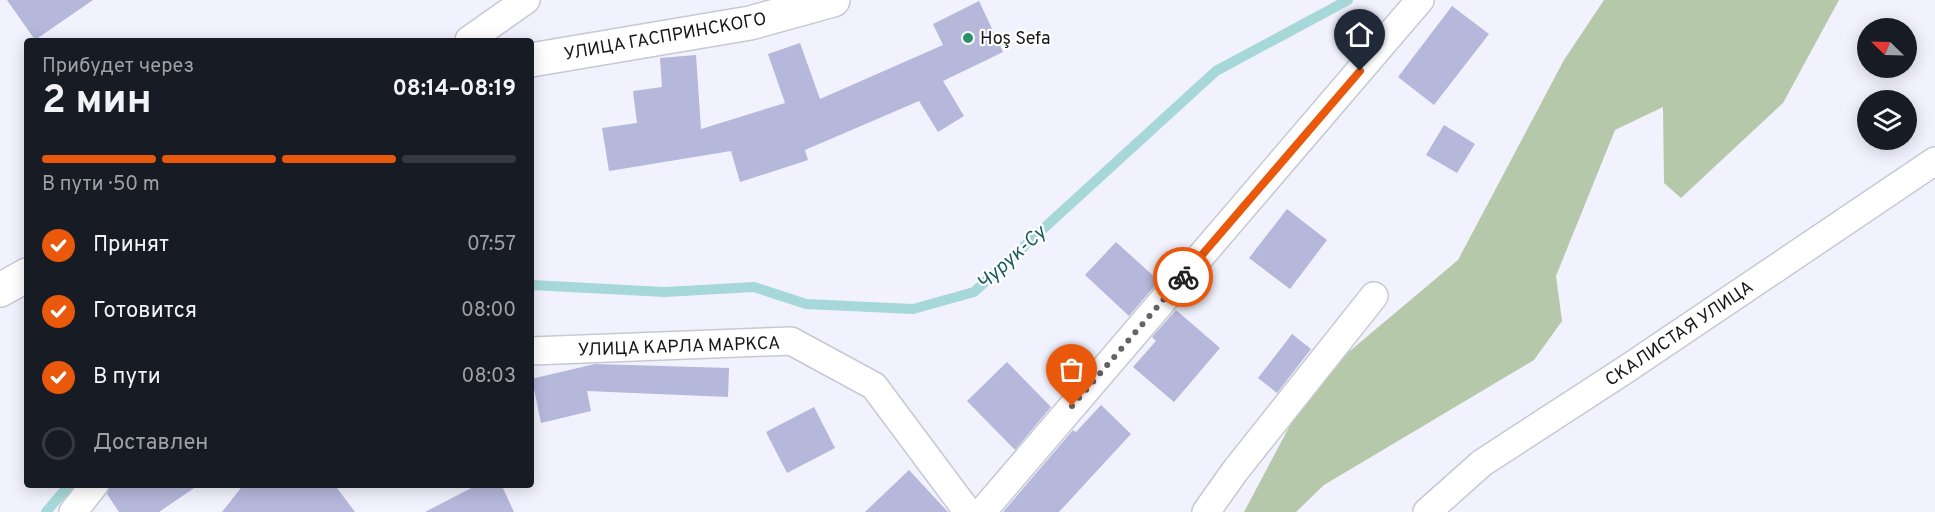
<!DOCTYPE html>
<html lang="ru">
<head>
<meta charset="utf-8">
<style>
	body { margin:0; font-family:Overpass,sans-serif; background:#242831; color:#f1f3f6; height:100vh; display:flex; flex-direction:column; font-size:22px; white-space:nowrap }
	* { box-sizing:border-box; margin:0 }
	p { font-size:20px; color:#9ea1a6 }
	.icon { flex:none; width:33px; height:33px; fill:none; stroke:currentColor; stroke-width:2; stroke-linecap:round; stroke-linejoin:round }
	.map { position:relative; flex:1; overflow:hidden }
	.panel { position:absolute; left:24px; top:38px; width:510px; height:450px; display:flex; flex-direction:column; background:#171b24; border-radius:6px; box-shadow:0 3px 15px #0003 }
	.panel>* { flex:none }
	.needle { width:39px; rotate:293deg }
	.fabs { position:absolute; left:1857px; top:18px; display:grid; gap:12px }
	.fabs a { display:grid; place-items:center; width:60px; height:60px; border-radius:50%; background:#171b24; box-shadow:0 3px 15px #0003; font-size:30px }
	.pin { position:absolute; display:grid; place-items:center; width:51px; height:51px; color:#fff; margin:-62px -26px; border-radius:50% 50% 50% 0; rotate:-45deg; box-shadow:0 0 6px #0007 }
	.pin .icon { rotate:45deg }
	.courier { position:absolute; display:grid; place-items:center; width:60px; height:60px; margin:-30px; border:4px solid #ea580c; border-radius:50%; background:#fff; color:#222; box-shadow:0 2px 8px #0007 }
	.headline em { font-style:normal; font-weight:700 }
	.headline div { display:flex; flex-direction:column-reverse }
	.headline { display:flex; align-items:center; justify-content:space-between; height:102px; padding:0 18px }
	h1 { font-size:39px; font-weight:700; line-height:45px }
	.bar { display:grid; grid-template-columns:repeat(4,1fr); gap:9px 6px; align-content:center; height:72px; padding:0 18px }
	.bar i { height:8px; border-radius:4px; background:#363941 }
	.bar .selected { background:#ea580c }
	.bar p { grid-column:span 4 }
	ol { padding:0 18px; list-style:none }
	li { display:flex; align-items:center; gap:18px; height:66px }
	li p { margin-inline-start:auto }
	li .icon { padding:6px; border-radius:50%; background:#ea580c; color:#fff; stroke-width:4 }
	li:last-child { color:#9ea1a6 }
	li i { width:33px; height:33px; border:3px solid #363941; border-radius:50% }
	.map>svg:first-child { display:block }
</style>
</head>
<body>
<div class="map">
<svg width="1935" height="512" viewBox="0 0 1935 512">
	<rect width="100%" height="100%" fill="#f1f2fd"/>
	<path fill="#b5c8aa" d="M1604 0H1839L1783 103 1681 198 1664 183 1663 107 1615 130 1556 276 1562 321 1534 360 1324 485 1296 512H1244L1313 382 1458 260 1564 60Z"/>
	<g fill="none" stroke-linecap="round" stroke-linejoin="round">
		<path stroke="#a7d8d9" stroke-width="10" d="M531 285 665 292 754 287 806 304 913 309 974 292 1216 71 1348 0
			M46 512 70 484"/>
	</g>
	<path fill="#b5b7db" d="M7 0H93L35 40Z
		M979 1 1003 52 943 81 964 116 938 132 919 101 805 150 808 160 740 182 731 151 609 171 602 128 637 123 633 91 662 87 660 58 696 55 701 129 785 103 768 54 800 43 820 99 943 45 933 24Z
		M1452 6 1489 34 1434 105 1398 77Z
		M1444 125 1475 144 1457 173 1426 155Z
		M1287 209 1327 240 1290 289 1249 258Z
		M1116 242 1159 281 1129 316 1085 275Z
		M1176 310 1220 348 1174 402 1133 367 1156 341 1152 337Z
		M1292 334 1311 349 1277 393 1258 378Z
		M1007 362 1051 407 1015 450 967 401Z
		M595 364 729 368 728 397 587 391 591 411 541 423 534 389H531V379Z
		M1101 405 1131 434 1059 512H1003L1073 430 1076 432Z
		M814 407 835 448 787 473 766 432Z
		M909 470 948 512H865Z
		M110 484H200L159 512H119L107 494Z
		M244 484H334L355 512H222Z
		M479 484H501L514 512H425Z"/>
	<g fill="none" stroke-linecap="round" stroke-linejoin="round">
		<g stroke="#c7c8d3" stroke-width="30">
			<path id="minor" d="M469 40 526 0
				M531 351 791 341 874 386 968 512
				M73 512 95 484
				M982 512 1420 0
				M1206 512 1235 471 1374 296
				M1427 512 1482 463 1628 368 1935 161"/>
		</g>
		<g stroke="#c7c8d3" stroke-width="36">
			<path id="secondary" d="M531 60 750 23 833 0
				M0 290 27 275"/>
		</g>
		<use href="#minor" stroke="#fff" stroke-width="27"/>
		<use href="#secondary" stroke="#fff" stroke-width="33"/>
	</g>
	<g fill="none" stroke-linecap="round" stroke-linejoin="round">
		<path stroke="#63646a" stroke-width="6" stroke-dasharray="0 10.8" d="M1072 406 1183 277"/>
		<path stroke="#ea580c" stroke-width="8" d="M1183 277 1360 71"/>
	</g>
	<circle fill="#2b8f6a" stroke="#fff" stroke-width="2" cx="968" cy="38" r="6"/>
	<g text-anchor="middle" stroke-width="4.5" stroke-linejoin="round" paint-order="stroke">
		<g font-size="18" fill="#17171b" stroke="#fff">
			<text transform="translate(665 36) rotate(-10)" y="6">УЛИЦА ГАСПРИНСКОГО</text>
			<text transform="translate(1679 333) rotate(-34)" y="6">СКАЛИСТАЯ УЛИЦА</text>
			<text transform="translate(679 346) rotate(-2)" y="6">УЛИЦА КАРЛА МАРКСА</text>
		</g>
		<g font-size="18" fill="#17171b" stroke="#fff" text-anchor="start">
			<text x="980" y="44">Hoş Sefa</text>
		</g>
		<g font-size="20" font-style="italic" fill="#1c5e60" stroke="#fff">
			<text transform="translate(1011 257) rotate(-42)" y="7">Чурук-Су</text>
		</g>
	</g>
</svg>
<div class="fabs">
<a><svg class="needle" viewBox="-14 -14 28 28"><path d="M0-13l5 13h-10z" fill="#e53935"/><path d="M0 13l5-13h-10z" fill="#9ea1a6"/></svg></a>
<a><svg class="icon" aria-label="layers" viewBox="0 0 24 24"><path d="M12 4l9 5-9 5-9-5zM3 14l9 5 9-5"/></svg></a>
</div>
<div class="pin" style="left:1072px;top:406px;background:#ea580c"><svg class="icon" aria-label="bag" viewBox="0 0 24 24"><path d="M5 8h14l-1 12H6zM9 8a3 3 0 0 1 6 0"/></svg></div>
<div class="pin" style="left:1360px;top:71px;background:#1f2937"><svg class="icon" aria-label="home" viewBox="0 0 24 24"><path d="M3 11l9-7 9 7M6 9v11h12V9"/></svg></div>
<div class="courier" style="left:1183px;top:277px"><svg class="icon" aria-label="bike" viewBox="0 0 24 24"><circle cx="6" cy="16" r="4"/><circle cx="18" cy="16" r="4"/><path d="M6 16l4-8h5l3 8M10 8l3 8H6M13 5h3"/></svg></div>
<section class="panel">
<div class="headline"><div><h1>2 мин</h1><p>Прибудет через</p></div><em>08:14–08:19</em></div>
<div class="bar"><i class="selected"></i><i class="selected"></i><i class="selected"></i><i></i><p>В пути · 50 m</p></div>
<ol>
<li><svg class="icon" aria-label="check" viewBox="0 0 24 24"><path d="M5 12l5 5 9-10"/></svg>Принят<p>07:57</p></li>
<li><svg class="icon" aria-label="check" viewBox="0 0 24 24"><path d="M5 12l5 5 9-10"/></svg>Готовится<p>08:00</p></li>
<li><svg class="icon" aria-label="check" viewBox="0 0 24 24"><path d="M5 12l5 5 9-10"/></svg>В пути<p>08:03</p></li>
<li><i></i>Доставлен</li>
</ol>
</section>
</div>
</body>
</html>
